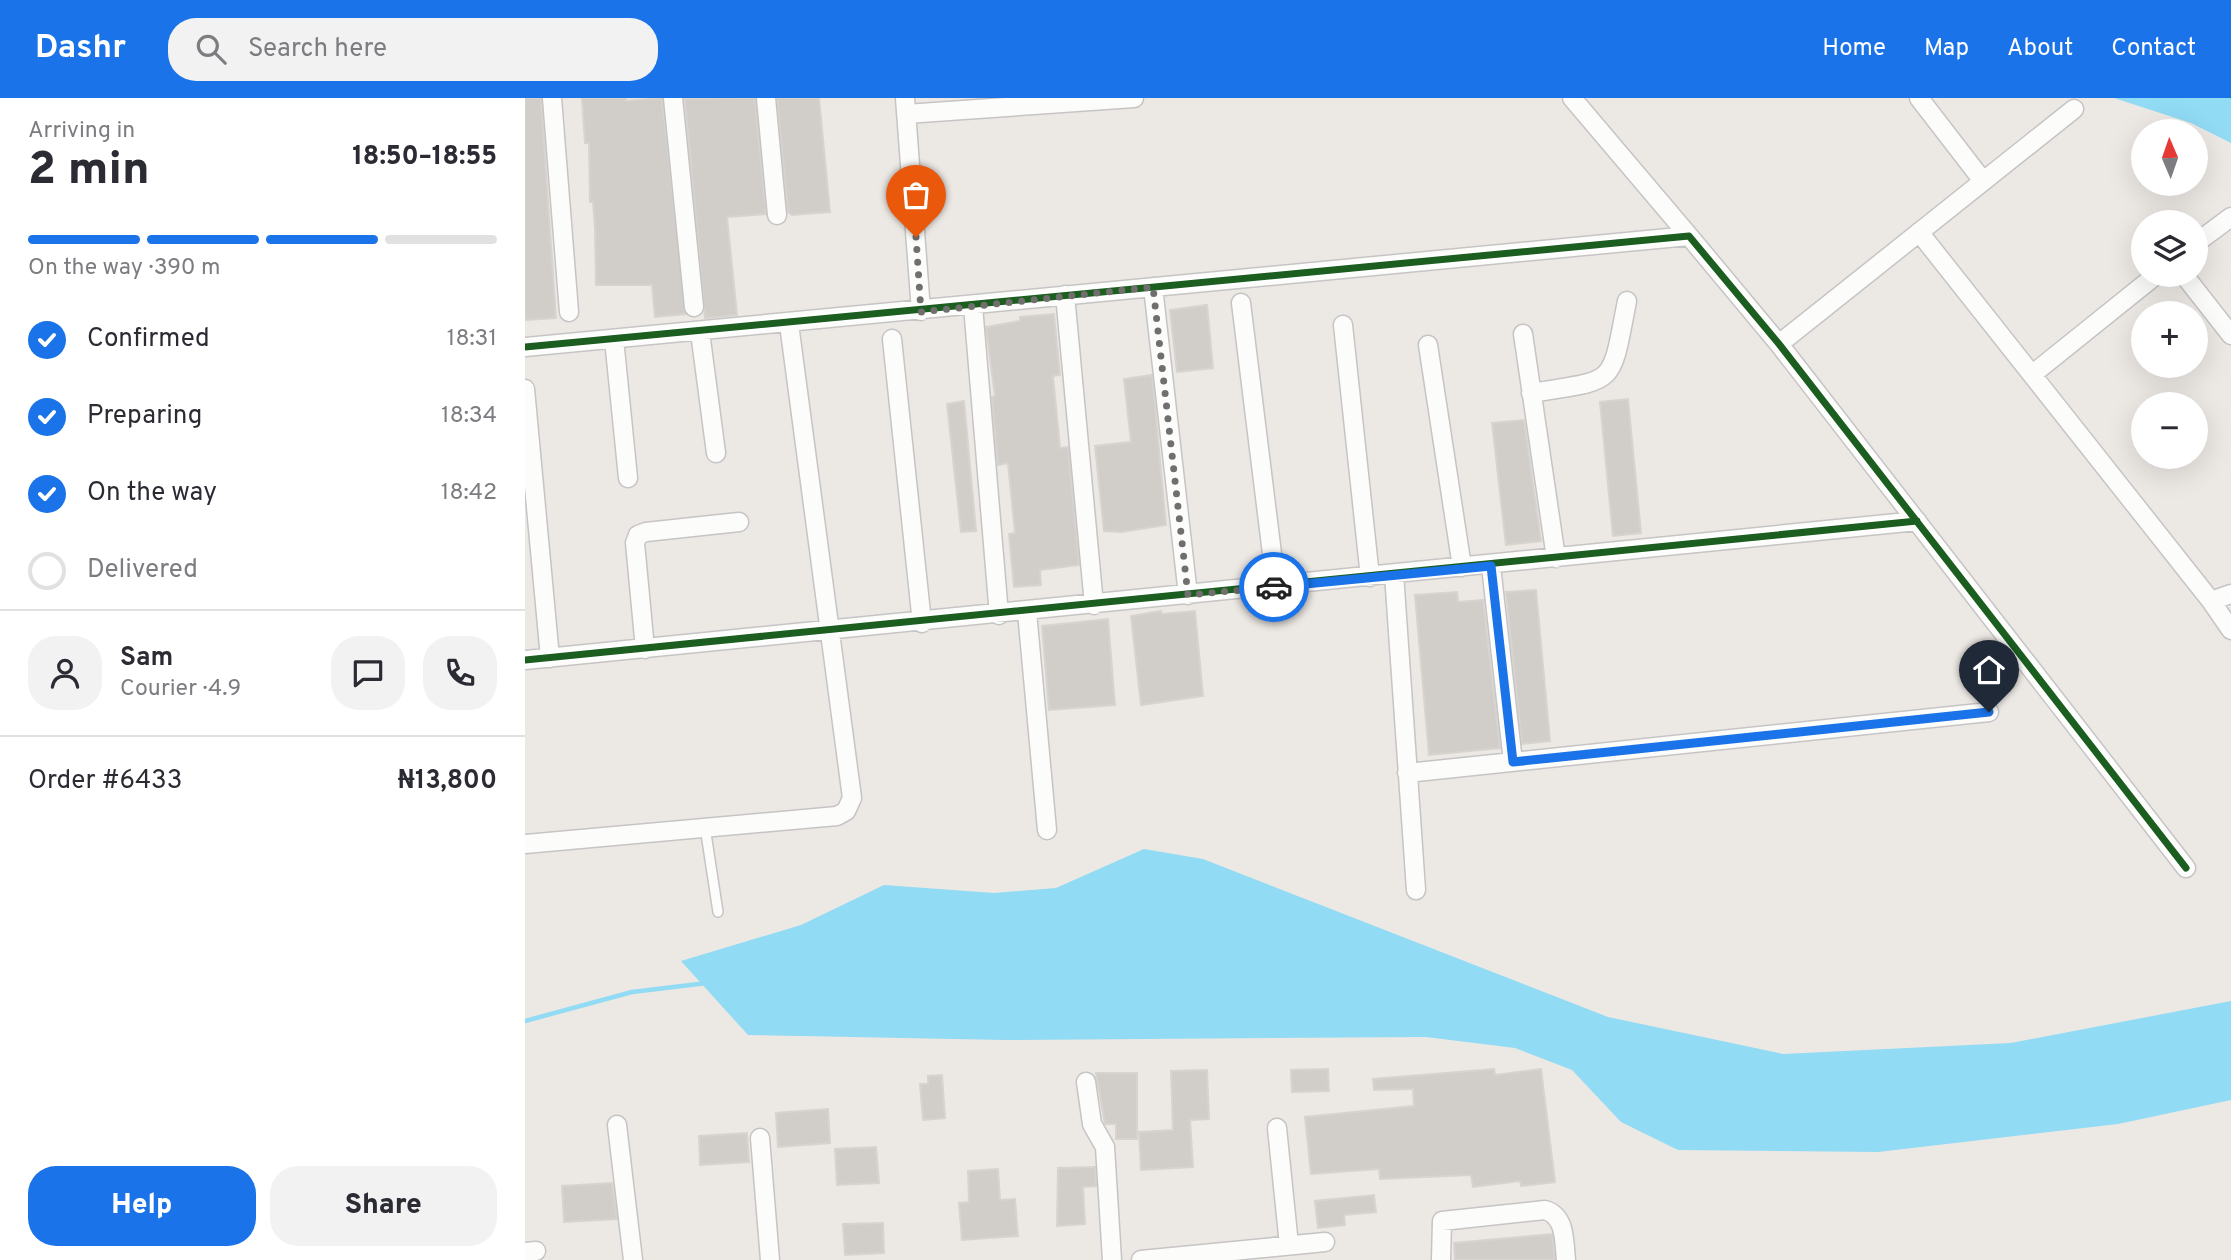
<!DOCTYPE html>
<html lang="en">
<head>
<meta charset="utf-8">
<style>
	body { margin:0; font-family:Overpass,sans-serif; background:#f2f2f3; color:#2b2b33; height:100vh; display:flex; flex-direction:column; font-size:26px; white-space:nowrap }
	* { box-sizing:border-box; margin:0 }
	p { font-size:23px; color:#7c7c81 }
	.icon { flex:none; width:38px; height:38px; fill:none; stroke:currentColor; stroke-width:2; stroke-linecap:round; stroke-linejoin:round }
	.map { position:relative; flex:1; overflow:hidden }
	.drawer { display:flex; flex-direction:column; background:#fff; width:525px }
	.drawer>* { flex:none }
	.needle { width:46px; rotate:358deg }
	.fabs { position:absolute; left:1606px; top:21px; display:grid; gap:14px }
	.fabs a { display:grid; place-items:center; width:77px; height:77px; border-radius:50%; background:#fff; box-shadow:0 7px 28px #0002; font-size:35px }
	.pin { position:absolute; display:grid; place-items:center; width:60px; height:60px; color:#fff; margin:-72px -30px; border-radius:50% 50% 50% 0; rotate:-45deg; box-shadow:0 0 7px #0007 }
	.pin .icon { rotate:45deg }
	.courier { position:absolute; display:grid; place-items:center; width:70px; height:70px; margin:-35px; border:5px solid #1a73e8; border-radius:50%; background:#fff; color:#222; box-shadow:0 2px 9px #0007 }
	.summary em { font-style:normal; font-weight:800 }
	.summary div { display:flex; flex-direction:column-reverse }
	.summary { display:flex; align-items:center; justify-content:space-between; height:119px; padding:0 28px }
	h1 { font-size:46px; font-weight:800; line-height:52px }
	.bar { display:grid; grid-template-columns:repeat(4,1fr); gap:10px 7px; align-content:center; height:84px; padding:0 28px }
	.bar i { height:9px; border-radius:5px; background:#e1e1e2 }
	.bar .active { background:#1a73e8 }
	.bar p { grid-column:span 4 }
	.line { display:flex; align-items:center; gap:18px; padding:0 28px; border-top:2px solid #e1e1e2 }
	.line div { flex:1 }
	.round { display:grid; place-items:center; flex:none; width:74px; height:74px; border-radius:28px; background:#f2f2f3 }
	ol { padding:0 28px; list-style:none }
	li { display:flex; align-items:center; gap:21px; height:77px }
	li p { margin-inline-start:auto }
	li .icon { padding:7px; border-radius:50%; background:#1a73e8; color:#fff; stroke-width:4 }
	li:last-child { color:#7c7c81 }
	li i { width:38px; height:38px; border:4px solid #e1e1e2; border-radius:50% }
	.button { display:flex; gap:14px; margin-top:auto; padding:14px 28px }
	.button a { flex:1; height:80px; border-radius:28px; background:#1a73e8; color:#fff; font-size:28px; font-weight:800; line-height:80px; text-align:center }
	.button a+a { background:#f2f2f3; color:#2b2b33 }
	header { display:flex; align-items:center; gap:42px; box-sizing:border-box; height:98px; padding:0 35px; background:#1a73e8; color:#fff }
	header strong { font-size:33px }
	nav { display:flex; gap:38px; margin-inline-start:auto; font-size:24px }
	.search { width:490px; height:63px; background:#f2f2f3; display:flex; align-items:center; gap:18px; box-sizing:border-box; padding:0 24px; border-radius:28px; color:#7c7c81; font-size:26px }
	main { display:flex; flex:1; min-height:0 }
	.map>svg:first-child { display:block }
</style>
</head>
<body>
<header>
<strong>Dashr</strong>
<div class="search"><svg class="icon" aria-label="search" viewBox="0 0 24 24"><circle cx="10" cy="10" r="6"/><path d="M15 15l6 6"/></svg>Search here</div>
<nav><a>Home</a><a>Map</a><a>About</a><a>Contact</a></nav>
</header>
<main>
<section class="drawer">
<div class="summary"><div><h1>2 min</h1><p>Arriving in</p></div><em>18:50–18:55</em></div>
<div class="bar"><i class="active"></i><i class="active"></i><i class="active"></i><i></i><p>On the way · 390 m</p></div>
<ol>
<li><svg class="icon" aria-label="check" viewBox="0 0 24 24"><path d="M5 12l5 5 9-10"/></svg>Confirmed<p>18:31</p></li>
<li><svg class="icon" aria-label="check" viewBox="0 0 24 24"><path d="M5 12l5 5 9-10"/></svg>Preparing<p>18:34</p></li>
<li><svg class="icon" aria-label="check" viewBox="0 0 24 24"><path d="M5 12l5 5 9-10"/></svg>On the way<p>18:42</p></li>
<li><i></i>Delivered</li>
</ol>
<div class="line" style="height:126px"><a class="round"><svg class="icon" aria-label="person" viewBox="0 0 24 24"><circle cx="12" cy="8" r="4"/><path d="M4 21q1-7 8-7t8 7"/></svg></a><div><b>Sam</b><p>Courier · 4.9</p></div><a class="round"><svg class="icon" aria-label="chat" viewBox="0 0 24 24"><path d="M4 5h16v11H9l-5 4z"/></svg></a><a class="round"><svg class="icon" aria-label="phone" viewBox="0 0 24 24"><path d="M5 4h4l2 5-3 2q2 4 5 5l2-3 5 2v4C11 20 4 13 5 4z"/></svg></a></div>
<div class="line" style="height:91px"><div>Order #6433</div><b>₦13,800</b></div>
<div class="button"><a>Help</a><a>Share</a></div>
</section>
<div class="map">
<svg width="1706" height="1162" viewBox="0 0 1706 1162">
	<rect width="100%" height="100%" fill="#ece8e4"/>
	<path fill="#91dbf4" d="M1589 0H1706V45L1666 25Z
		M619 751 678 761 1083 919 1258 956 1486 945 1706 903V1002L1593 1026 1353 1054 1153 1052 1096 1024 1047 972 990 950 901 939 481 942 223 937 156 863 276 827 359 787 469 795 531 790Z"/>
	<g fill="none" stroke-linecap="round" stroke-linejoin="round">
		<path stroke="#91dbf4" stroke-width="4.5" d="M0 923 107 894 182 885"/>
	</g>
	<path fill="#d1ceca" stroke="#d7d4cf" stroke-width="2" d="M0 0H16L31 220 0 222Z
		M57 0H101V3L137 0 161 216 130 219 127 187H71L70 131 68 104H65L64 45H60Z
		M230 0 241 116 202 119 212 217 180 220 160 1Z
		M252 0H294L305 114 267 117 263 114Z
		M682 207 688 270 652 274 645 212Z
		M529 216 535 277 528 278 535 350 543 349 554 467 515 472 516 487 489 489 484 436 490 435 483 365 473 367 467 299 470 298 461 229 495 223V219Z
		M627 277 641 427 596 434 579 433 570 348 606 344 599 281Z
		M1103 301 1116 435 1088 438 1075 304Z
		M439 303 451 433 436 434 422 306Z
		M999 322 1016 443 981 447 967 325Z
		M1011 492 1025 643 997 646 981 494Z
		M932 494 933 504 958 502 975 650 904 657 890 497Z
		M636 513 637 516 670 513 678 598 616 607 606 518Z
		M583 521 590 607 524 612 517 528Z
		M803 971 804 993 767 994 766 972Z
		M969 971 970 977 1016 971 1030 1084 996 1088 995 1083 948 1089 946 1077 855 1081 854 1071 786 1076 780 1019 889 1008 888 991 849 992 848 981Z
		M682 972 684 1021 665 1022 668 1069 616 1072 614 1034 648 1032 646 973Z
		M571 975H612V1041H591V1026H580Z
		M417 977 420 1020 398 1022 395 986H403V978Z
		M303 1011 305 1045 253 1049 251 1015Z
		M222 1035 224 1064 175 1067 174 1038Z
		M351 1049 354 1085 312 1087 310 1051Z
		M570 1069 571 1088 558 1089 560 1126 532 1128 533 1070Z
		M473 1071 475 1102 490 1101 493 1138 437 1142 434 1105 444 1104 443 1073Z
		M87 1085 92 1121 39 1124 37 1088Z
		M849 1097 851 1114 819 1117 820 1127 793 1130 790 1103Z
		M358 1125 359 1155 320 1157 318 1126Z
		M1027 1136 1030 1162H930L929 1145Z"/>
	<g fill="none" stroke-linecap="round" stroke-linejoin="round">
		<g stroke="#c6c4c5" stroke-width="12">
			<path id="service" d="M180 729 193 814"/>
		</g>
		<g stroke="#c6c4c5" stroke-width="21">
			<path id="minor" d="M27 0 44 214
				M148 0 169 209
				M241 0 252 117
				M380 0 396 213
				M1047 0 1164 138
				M1394 0 1458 83
				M381 16 609 0
				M1394 134 1686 503 1706 496
				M1671 145 1706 119
				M1659 177 1706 237
				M628 189 663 497
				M540 197 569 507
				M716 205 751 488
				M448 208 474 517
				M818 227 845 479
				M175 234 191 355
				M998 236 1031 460
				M89 241 103 380
				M367 241 397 525
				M1254 246 1549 11
				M903 247 937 469
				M0 249 1164 138 1254 246 1661 770
				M1509 275 1631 177
				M0 291 25 560
				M1006 295C1093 281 1085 290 1102 203
				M966 468 988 664
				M869 476 891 792
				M1686 503 1706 532
				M502 514 522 732
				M120 551 110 445 113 437 121 434 214 424
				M0 562 1392 423
				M882 675 1464 614
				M0 746 312 718 321 713 327 700 264 226
				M561 984 567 1026 580 1049 587 1162
				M92 1027 108 1162
				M752 1030 764 1147
				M235 1040 245 1162
				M0 1154 11 1153
				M616 1162 800 1144
				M916 1162 917 1123 1020 1112C1041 1118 1039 1144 1041 1162"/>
		</g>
		<use href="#service" stroke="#fcfcfb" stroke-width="9"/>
		<use href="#minor" stroke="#fcfcfb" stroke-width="18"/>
		<g stroke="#fff" stroke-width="11">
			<path id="cycleway" d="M0 249 1164 138 1254 246 1661 770
				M0 562 1392 423"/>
		</g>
		<use href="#cycleway" stroke="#1b5e20" stroke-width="7"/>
	</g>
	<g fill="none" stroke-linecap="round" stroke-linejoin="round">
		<path stroke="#706f6e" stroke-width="7" stroke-dasharray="0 12.6" d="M391 139 396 214 628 189 663 497 749 489"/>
		<path stroke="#1a73e8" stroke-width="9" d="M749 489 966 468 988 664 1464 614"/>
	</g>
</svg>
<div class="fabs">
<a><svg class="needle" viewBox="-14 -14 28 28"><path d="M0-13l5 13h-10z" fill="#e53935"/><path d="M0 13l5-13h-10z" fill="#7c7c81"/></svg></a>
<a><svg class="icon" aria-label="layers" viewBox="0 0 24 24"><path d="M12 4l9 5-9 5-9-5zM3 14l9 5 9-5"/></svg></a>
<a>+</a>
<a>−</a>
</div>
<div class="pin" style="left:391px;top:139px;background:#ea580c"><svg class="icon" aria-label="bag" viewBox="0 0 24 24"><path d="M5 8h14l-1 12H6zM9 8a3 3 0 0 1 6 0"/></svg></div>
<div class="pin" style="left:1464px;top:614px;background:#1f2937"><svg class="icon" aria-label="home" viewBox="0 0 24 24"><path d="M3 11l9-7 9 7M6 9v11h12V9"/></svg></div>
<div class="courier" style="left:749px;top:489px"><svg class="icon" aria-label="car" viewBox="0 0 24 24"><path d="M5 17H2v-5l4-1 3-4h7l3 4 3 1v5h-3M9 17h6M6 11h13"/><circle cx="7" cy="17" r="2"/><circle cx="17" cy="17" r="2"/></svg></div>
</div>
</main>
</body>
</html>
